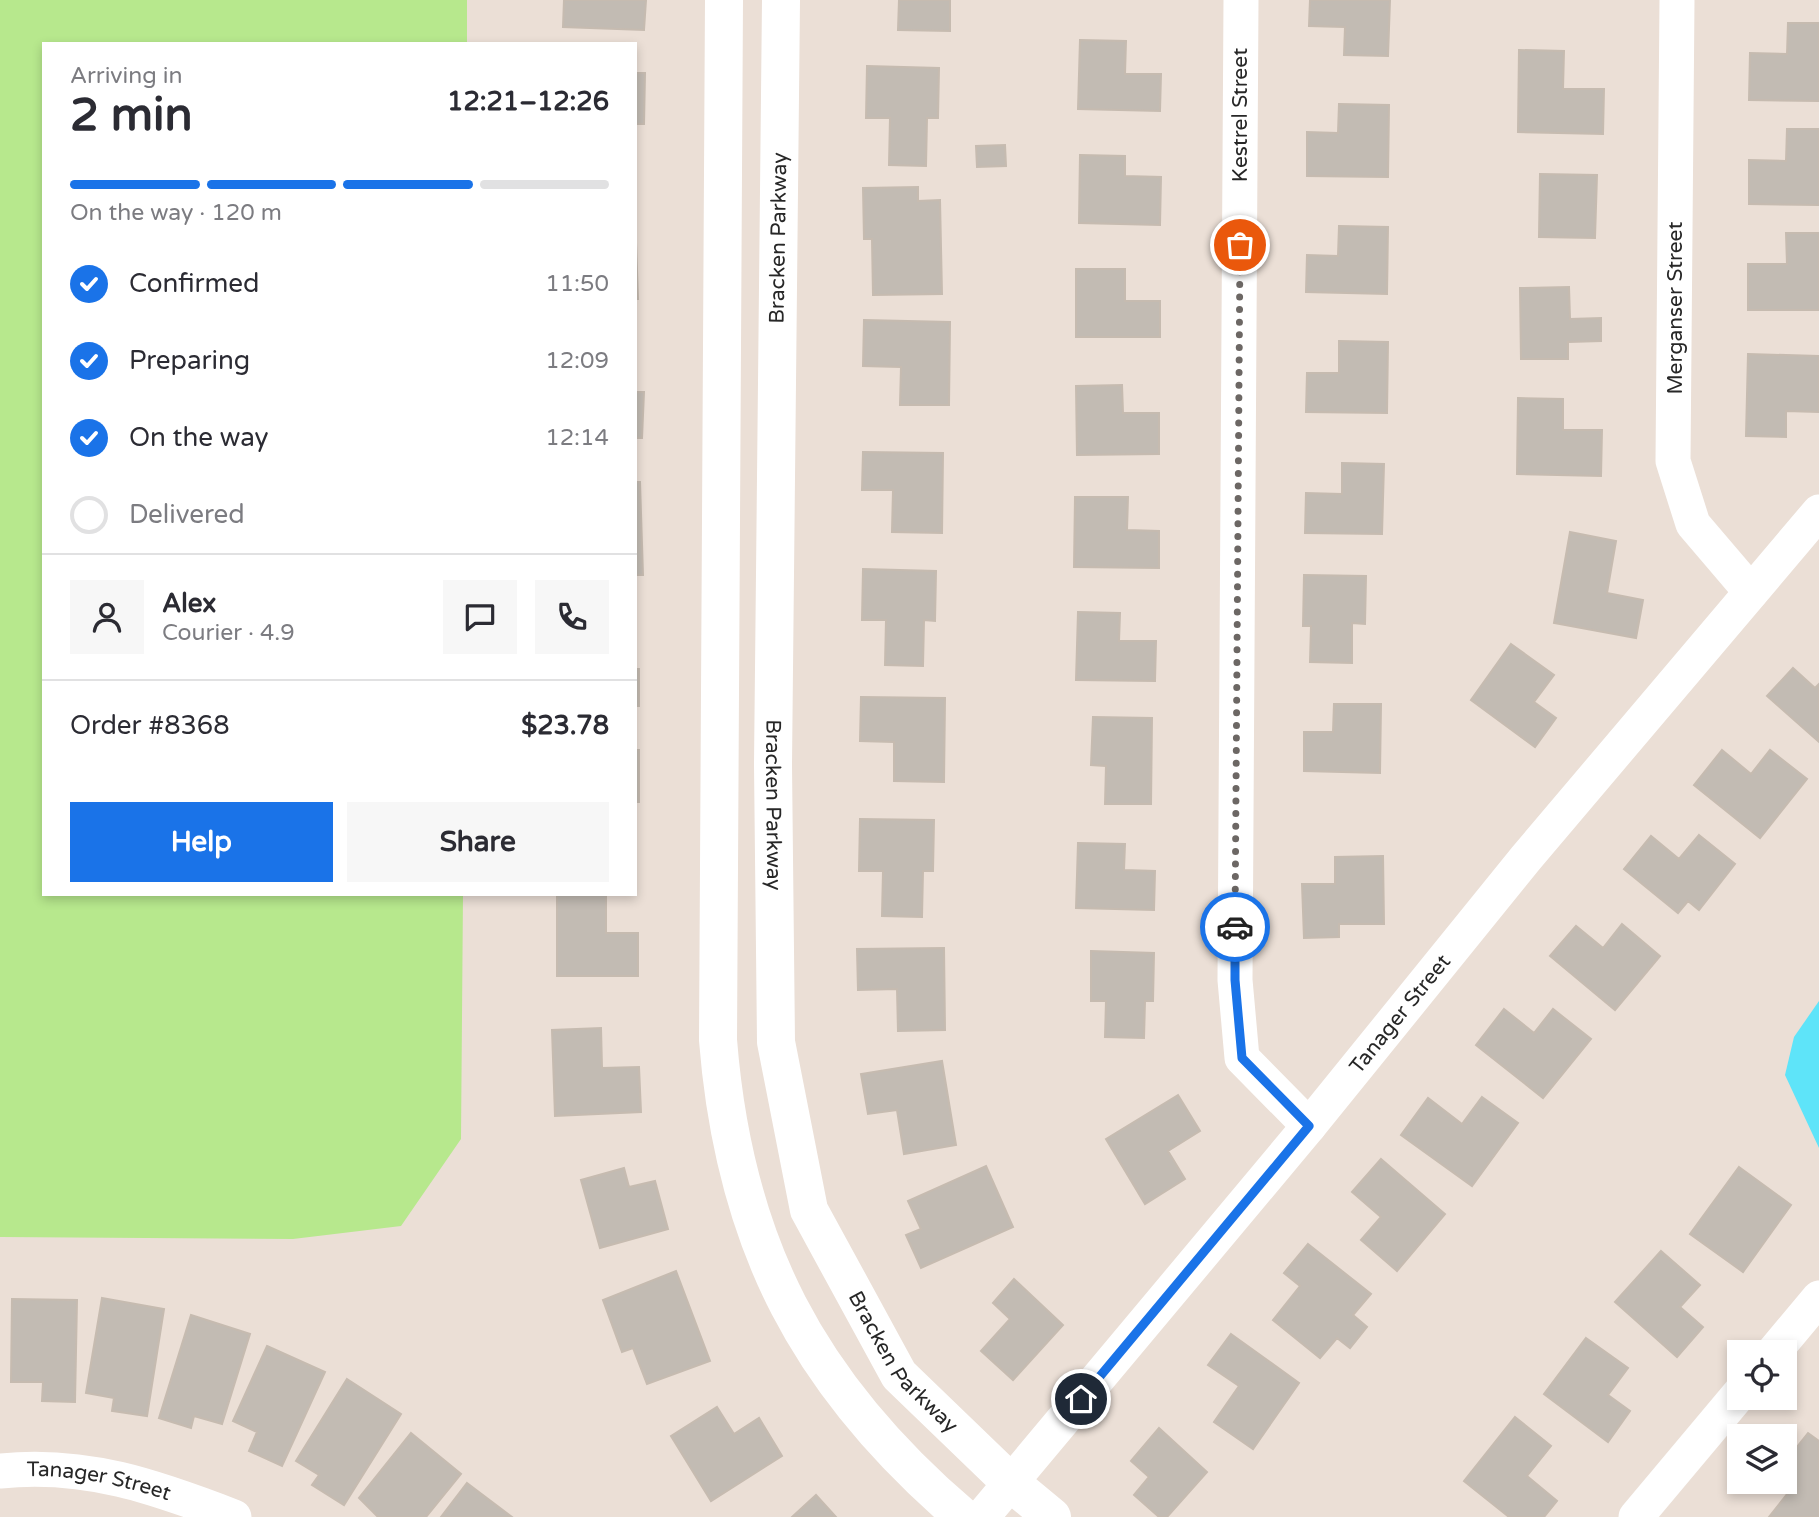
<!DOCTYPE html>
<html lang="en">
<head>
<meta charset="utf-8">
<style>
	body { margin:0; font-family:"Varela Round",sans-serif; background:#f7f7f7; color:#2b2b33; height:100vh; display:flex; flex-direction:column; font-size:26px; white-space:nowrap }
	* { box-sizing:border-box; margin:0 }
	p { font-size:23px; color:#7c7c81 }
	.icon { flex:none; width:38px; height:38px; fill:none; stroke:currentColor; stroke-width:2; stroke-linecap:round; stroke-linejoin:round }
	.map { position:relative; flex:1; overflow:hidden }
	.sheet { position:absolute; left:42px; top:42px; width:595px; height:854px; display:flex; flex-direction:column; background:#fff; border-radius:0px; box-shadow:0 4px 10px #0003 }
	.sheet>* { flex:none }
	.tools { position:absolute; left:1727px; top:1340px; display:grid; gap:14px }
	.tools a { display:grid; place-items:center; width:70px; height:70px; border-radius:0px; background:#fff; box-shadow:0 4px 10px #0003; font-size:35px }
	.pin { position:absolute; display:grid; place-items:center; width:60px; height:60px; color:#fff; margin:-30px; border:4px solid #fff; border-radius:50%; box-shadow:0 2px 7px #0007 }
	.courier { position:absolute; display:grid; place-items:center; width:70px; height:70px; margin:-35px; border:5px solid #1a73e8; border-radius:50%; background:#fff; color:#222; box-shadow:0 2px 9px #0007 }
	.summary em { font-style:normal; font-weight:800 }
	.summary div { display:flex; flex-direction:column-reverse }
	.summary { display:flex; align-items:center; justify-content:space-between; height:119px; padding:0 28px }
	h1 { font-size:46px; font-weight:800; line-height:52px }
	.bar { display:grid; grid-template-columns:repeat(4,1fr); gap:10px 7px; align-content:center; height:84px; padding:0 28px }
	.bar i { height:9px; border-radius:5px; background:#e1e1e2 }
	.bar .current { background:#1a73e8 }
	.bar p { grid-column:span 4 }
	.line { display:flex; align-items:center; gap:18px; padding:0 28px; border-top:2px solid #e1e1e2 }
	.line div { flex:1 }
	.round { display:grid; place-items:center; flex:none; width:74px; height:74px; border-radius:0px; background:#f7f7f7 }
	ol { padding:0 28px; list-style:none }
	li { display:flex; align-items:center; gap:21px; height:77px }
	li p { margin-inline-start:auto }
	li .icon { padding:7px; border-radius:50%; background:#1a73e8; color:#fff; stroke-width:4 }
	li:last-child { color:#7c7c81 }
	li i { width:38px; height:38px; border:4px solid #e1e1e2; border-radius:50% }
	.cta { display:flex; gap:14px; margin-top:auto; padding:14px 28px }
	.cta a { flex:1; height:80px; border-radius:0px; background:#1a73e8; color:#fff; font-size:28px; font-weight:800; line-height:80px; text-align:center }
	.cta a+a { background:#f7f7f7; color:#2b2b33 }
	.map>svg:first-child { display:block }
</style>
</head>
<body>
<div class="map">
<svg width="1819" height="1517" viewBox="0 0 1819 1517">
	<rect width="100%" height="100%" fill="#ebdfd6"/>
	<path fill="#b7e88d" d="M0 0H467V44H44V894H463L461 1139 401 1226 293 1239 0 1237Z"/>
	<path fill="#5ee4f9" d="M1819 1001V1148L1785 1075 1794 1037Z"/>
	<path fill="#c2bbb3" stroke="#c6bbb0" stroke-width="2" d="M564 0H646L644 30 563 27Z
		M899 0H950V31L898 30Z
		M1310 0H1390L1388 56 1344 55 1345 27 1309 26Z
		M1788 23H1819V101L1749 100 1750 53 1787 54Z
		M1080 40 1126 41 1125 74H1161L1160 111 1078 109Z
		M1519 50 1564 51 1563 89H1604L1603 134 1518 132Z
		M867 66 939 68 938 118H927L926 166 889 165 890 118H866Z
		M635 73H645L644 124H635Z
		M1339 104 1389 105 1388 177 1307 176V132L1338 133Z
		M1787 129H1819V205L1749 204V160L1786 161Z
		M1005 145 1006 166 977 167 976 146Z
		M1080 155 1125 156V176L1161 177 1160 225 1079 223Z
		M1540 174 1597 175 1595 238 1539 237Z
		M918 187V201L940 200 942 294 873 295 872 239H864L863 188Z
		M635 214 638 299H635Z
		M1339 226 1388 227 1387 294 1306 292 1307 255 1338 256Z
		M1786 233H1819V310H1748V264H1787Z
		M1076 269H1125V301H1160V337H1076Z
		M1569 287 1570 319 1601 318V341L1568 342V359H1521L1520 288Z
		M864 320 950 322 949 405H900L901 367 863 366Z
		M1339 341 1388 342 1387 413 1306 412 1307 373H1339Z
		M1748 354 1819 356V412L1786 411V437L1746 436Z
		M1122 385 1123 413H1159V454L1077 455 1076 386Z
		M635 392H644L642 438H635Z
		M1518 398 1563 399V430H1602L1601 476 1517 474Z
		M863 452 943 453 942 533 892 532 893 490H862Z
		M1342 463 1384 464 1382 534 1305 533 1306 493 1342 494Z
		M635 482H640L643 575H635Z
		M1075 497H1128L1127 530 1159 531V568L1074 567Z
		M1570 532 1616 541 1607 593 1643 600 1636 638 1554 623Z
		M863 569 936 571 935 621 924 620 923 666 885 665 886 620H862Z
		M1304 575 1366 576 1365 624 1352 623V663L1310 662 1311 626H1303Z
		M1078 612 1120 613 1119 641H1156L1155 681 1076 680Z
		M1511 644 1554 675 1534 702 1556 718 1535 747 1471 700Z
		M1793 668 1815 688 1819 684V742L1767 696Z
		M635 669H639V706H635Z
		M861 697 945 698 944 782 894 781V742L860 741Z
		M1334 704H1381L1380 773 1304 771V732H1333Z
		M1093 717 1152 718 1151 804H1105L1106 766 1091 765Z
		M635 750H639V802H635Z
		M1722 750 1751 774 1770 750 1807 779 1760 838 1694 785Z
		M860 819 934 820 933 871H923L922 917 882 916 883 871H859Z
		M1699 835 1735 864 1699 910 1688 901 1678 913 1624 869 1651 836 1679 859Z
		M1078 843 1125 844 1124 870 1155 871 1154 910 1076 908Z
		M1383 856 1384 924H1339V937L1304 938 1302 884H1335V857Z
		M557 894H606V933H638V976H557Z
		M1622 924 1660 956 1615 1010 1550 956 1576 926 1603 948Z
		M944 948 945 1030 898 1031 897 989 858 990 857 949Z
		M1091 951 1154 953 1153 1001H1145L1144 1038 1105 1037 1106 1001H1091Z
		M1504 1009 1534 1033 1553 1009 1591 1039 1543 1098 1476 1045Z
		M601 1028 602 1068 639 1067 641 1112 555 1116 552 1030Z
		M942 1061 956 1145 904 1154 897 1110 868 1114 861 1074Z
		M1178 1095 1200 1131 1168 1151 1185 1179 1145 1204 1106 1139Z
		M1482 1097 1518 1123 1472 1186 1401 1135 1428 1098 1462 1124Z
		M1381 1159 1445 1214 1397 1271 1361 1240 1381 1217 1352 1192Z
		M986 1166 1013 1227 921 1268 906 1235 921 1229 908 1201Z
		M1739 1167 1791 1205 1743 1272 1690 1234Z
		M624 1168 629 1187 655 1181 668 1229 600 1248 581 1180Z
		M1308 1244 1371 1294 1353 1315 1367 1327 1350 1348 1337 1338 1320 1358 1273 1320 1300 1286 1284 1273Z
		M1661 1251 1700 1285 1680 1307 1703 1327 1677 1357 1615 1302Z
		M676 1271 710 1361 647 1384 633 1348 622 1352 603 1300Z
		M1014 1279 1063 1325 1013 1380 981 1351 1010 1319 993 1303Z
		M102 1298 164 1309 147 1416 112 1411 114 1398 86 1393Z
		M12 1299 77 1300 75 1402 42 1401 43 1382H11Z
		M191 1315 250 1334 222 1424 194 1416 191 1428 159 1418Z
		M1231 1334 1299 1383 1253 1449 1214 1422 1239 1386 1208 1365Z
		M1586 1338 1628 1368 1608 1395 1630 1411 1608 1442 1544 1394Z
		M267 1346 325 1372 282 1466 249 1451 257 1432 233 1421Z
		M347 1379 401 1414 344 1505 312 1485 319 1475 296 1461Z
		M717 1407 734 1434 759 1418 782 1456 711 1501 671 1436Z
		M1515 1417 1551 1446 1527 1476 1557 1501 1544 1517H1509L1464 1481Z
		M1159 1428 1207 1472 1167 1517H1159L1134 1495 1149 1477 1131 1461Z
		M411 1433 461 1474 426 1517H378L359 1498Z
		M1808 1433 1819 1441V1517H1769L1791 1489 1782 1482H1785V1462Z
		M467 1483 512 1517H441Z
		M816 1495 836 1517H792Z"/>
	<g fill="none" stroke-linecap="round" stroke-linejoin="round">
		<g stroke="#fff" stroke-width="35">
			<path d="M1241 0 1235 980 1242 1058 1309 1126"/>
			<path d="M1677 0 1673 461 1693 524 1751 592"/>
			<path d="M1773 1353 1819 1298"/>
			<path id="s1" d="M0 1471C86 1462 156 1487 234 1517"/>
			<path id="s2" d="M982 1517 1309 1126 1526 858 1819 512"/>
			<path d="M1636 1517 1740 1393"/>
		</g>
		<g stroke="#fff" stroke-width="38">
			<path d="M724 0 718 1040C734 1243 808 1385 963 1517"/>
			<path id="s3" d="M781 0 773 765 776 1042 809 1210 899 1375 1011 1483 1052 1517"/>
		</g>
	</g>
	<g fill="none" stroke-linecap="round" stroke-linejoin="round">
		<path stroke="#6c6764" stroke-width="7" stroke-dasharray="0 12.6" d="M1235 927 1240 245"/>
		<path stroke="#1a73e8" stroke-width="9" d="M1081 1399 1309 1126 1242 1058 1235 980V927"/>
	</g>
	<g text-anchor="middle" stroke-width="5" stroke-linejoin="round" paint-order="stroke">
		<g font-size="21" fill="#272727" stroke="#fff">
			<text transform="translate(1240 115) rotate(-90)" y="7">Kestrel Street</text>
			<text transform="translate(778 238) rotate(-89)" y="7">Bracken Parkway</text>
			<text transform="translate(1675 308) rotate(-90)" y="7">Merganser Street</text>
			<text dy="7" stroke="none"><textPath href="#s3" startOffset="805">Bracken Parkway</textPath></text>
			<text dy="7" stroke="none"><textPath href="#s2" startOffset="654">Tanager Street</textPath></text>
			<text dy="7" stroke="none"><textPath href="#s3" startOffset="1393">Bracken Parkway</textPath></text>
			<text dy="7" stroke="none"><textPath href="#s1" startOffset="100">Tanager Street</textPath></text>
		</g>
	</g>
</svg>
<div class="tools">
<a><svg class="icon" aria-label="locate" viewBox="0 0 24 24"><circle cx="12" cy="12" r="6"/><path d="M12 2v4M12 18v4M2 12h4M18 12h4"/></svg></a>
<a><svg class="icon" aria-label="layers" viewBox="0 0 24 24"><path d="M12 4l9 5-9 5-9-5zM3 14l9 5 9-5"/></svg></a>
</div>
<div class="pin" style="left:1240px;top:245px;background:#ea580c"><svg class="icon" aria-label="bag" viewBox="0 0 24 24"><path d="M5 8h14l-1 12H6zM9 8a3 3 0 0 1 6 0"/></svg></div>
<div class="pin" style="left:1081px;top:1399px;background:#1f2937"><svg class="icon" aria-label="home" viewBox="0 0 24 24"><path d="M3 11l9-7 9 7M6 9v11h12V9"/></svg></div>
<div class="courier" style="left:1235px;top:927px"><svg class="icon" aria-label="car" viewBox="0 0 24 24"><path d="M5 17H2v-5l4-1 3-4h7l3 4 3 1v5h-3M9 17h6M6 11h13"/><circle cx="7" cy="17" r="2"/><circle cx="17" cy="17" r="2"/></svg></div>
<section class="sheet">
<div class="summary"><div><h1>2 min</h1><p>Arriving in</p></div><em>12:21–12:26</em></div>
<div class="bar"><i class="current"></i><i class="current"></i><i class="current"></i><i></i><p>On the way · 120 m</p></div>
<ol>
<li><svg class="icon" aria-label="check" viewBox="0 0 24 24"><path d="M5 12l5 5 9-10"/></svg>Confirmed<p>11:50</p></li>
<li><svg class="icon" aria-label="check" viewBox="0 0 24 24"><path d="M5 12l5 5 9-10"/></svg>Preparing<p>12:09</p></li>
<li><svg class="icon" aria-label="check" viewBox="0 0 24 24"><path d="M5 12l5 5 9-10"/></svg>On the way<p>12:14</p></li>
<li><i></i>Delivered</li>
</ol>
<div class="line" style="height:126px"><a class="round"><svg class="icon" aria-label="person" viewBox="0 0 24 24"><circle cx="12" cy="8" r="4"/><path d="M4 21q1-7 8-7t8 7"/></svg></a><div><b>Alex</b><p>Courier · 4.9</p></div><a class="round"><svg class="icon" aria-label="chat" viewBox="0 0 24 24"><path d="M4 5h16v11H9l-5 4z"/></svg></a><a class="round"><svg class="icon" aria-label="phone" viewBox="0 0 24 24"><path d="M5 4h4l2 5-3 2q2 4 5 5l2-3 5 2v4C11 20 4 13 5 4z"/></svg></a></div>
<div class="line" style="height:91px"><div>Order #8368</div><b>$23.78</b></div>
<div class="cta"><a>Help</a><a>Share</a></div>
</section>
</div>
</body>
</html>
